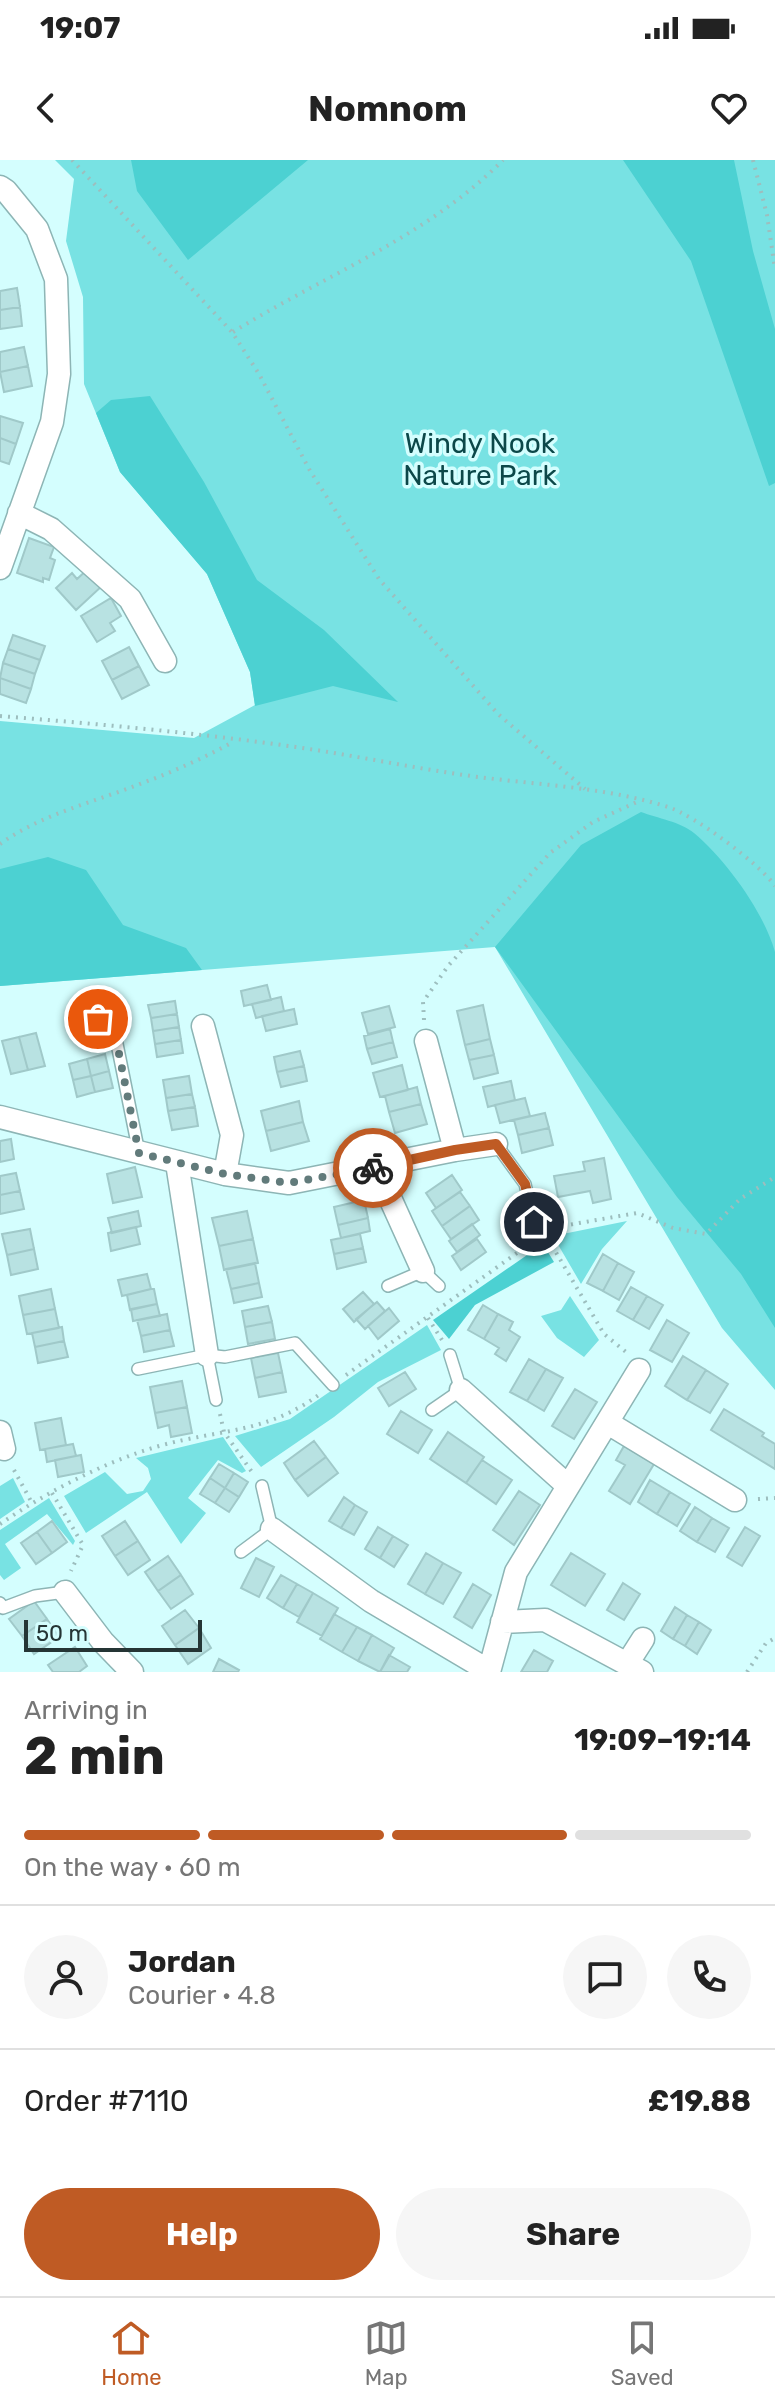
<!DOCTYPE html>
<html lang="en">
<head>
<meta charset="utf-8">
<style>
	body { margin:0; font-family:Rubik,sans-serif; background:#f6f6f6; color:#222; height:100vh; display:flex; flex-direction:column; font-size:30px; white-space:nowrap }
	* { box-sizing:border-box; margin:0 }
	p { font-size:26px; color:#767676 }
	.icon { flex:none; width:44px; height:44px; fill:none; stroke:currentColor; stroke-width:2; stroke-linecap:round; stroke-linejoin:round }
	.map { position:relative; height:1512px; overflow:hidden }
	.panel { display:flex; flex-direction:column; background:#fff; flex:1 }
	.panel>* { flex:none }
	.scale { position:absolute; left:24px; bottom:20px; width:178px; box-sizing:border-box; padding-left:8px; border:4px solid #253535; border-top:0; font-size:22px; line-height:28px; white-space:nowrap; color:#253535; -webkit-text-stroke:6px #d4fefe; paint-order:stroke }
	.pin { position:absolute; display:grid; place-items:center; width:68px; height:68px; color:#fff; margin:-34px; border:4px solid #fff; border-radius:50%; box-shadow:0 2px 8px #0007 }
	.courier { position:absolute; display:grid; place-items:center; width:80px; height:80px; margin:-40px; border:6px solid #bf5b24; border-radius:50%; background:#fff; color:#222; box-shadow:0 2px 10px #0007 }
	.summary em { font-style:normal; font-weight:700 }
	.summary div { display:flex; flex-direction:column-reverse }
	.summary { display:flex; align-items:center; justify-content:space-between; height:136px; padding:0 24px }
	h1 { font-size:52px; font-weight:700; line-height:60px }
	.bar { display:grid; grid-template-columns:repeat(4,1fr); gap:12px 8px; align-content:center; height:96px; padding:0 24px }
	.bar i { height:10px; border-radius:6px; background:#e0e0e0 }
	.bar .selected { background:#bf5b24 }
	.bar p { grid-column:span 4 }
	.line { display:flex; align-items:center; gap:20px; padding:0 24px; border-top:2px solid #e0e0e0 }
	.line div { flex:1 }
	.round { display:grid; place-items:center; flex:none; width:84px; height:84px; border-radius:42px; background:#f6f6f6 }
	.cta { display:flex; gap:16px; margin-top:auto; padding:16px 24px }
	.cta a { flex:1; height:92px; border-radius:48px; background:#bf5b24; color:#fff; font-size:32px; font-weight:700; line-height:92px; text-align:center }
	.cta a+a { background:#f6f6f6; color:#222 }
	.status { display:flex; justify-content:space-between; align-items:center; height:56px; padding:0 40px; background:#fff; direction:ltr }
	.status svg { height:22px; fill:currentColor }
	header { display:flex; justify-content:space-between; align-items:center; height:104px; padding:0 24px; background:#fff; font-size:36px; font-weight:700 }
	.tab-bar { display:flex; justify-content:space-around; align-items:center; height:112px; border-top:2px solid #e0e0e0; background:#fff; font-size:22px; color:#767676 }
	.tab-bar a { display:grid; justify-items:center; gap:4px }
	.tab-bar .selected { color:#bf5b24 }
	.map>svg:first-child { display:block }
</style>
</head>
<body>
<div class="status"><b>19:07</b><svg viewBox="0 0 49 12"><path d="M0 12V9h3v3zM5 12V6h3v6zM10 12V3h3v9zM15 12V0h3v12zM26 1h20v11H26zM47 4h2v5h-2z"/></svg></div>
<header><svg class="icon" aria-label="back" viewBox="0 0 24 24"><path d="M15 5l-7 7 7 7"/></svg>Nomnom<svg class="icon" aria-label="heart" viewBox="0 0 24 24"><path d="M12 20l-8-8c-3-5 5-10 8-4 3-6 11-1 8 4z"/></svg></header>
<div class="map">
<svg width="775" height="1512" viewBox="0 0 775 1512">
	<rect width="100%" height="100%" fill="#d4fefe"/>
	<path fill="#78e2e3" d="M55 0H775V1230L722 1168 495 787 0 826V561L194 578 255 545 250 512 207 414 120 312 84 224 83 137 66 81 74 19Z
		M627 1061 602 1089 581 1124 553 1076Z
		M570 1136 599 1180 584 1197 557 1178 541 1156 561 1150Z
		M427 1165 441 1190 378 1222 334 1257 261 1307 235 1276 290 1259Z
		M223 1277 246 1311 242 1313 218 1300 188 1338 206 1353 181 1384 147 1332 86 1373 64 1336 105 1312 127 1334 143 1331 151 1319 148 1308 136 1298Z
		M13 1318 25 1342 0 1359V1326Z
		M49 1338 75 1381 73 1385 47 1354 5 1384 21 1408 4 1420 0 1415V1370Z"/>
	<path fill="#4cd1d2" d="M131 0H308L188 100 137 31Z
		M623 0H734L753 91 775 169V323L769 326 691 101Z
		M150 236 204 322 257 420 324 470 398 542 333 526 255 546 250 512 207 414 120 312 96 253 111 240Z
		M641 652C657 658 681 662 694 673 726 700 764 752 775 792V1168L741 1114 677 1037 495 787 581 685Z
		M48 697 86 710 123 765 186 788 202 810 0 826V709Z
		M543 1084 554 1102 475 1145 449 1179 433 1160Z"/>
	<path fill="#b8e2e2" stroke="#a0c9c9" stroke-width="2" d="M17 128 20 147 0 150V131Z
		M20 147 22 166 0 169V150Z
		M24 187 28 206 0 212V192Z
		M28 206 32 226 4 232 0 212Z
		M0 256 23 263 16 284 0 278Z
		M0 278 16 284 9 304 0 301Z
		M29 378 54 387 50 398 55 400 49 420 43 418V422L17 413Z
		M88 409 103 425 76 450 56 428 72 413 77 419Z
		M111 438 121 456 110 463 115 471 97 482 81 456Z
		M13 475 45 486 40 500 8 489Z
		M129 487 139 506 112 520 102 501Z
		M8 489 40 500 35 514 3 503Z
		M3 503 35 514 31 529 0 518Z
		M139 506 149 525 122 539 112 520Z
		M0 518 31 529 26 543 0 534Z
		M267 825 271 840 244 846 241 831Z
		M281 837 284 851 256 858 252 844Z
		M175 841 177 854 151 858 148 845Z
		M483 845 490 879 465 885 457 851Z
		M389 846 395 867 368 874 362 853Z
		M294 849 297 864 266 871 262 856Z
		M177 854 179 867 153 871 151 858Z
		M179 867 181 880 155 884 153 871Z
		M390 869 393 882 367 889 364 876Z
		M36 873 45 906 28 910 19 877Z
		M19 877 28 910 11 914 2 881Z
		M490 879 494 895 469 900 465 885Z
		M181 880 183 893 157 897 155 884Z
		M393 882 397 897 372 904 367 889Z
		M300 891 304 906 277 912 274 897Z
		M105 894 109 911 91 916 87 899Z
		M494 895 498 913 474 919 469 900Z
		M87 899 91 916 73 920 69 904Z
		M402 905 408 930 380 937 373 913Z
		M304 906 307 921 281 927 277 912Z
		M109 911 113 928 95 932 91 916Z
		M91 916 95 932 77 937 73 920Z
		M189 916 192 934 166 938 163 920Z
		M511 921 515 940 488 947 483 927Z
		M417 927 421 944 389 952 385 936Z
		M192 934 195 947 168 951 166 938Z
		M525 938 530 956 500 963 495 945Z
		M299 941 303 962 266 971 261 951Z
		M421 944 427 964 395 973 389 952Z
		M195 947 198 966 172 970 168 951Z
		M545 953 549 968 518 975 514 960Z
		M303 962 309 981 271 991 266 971Z
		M549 968 553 985 522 993 518 975Z
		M11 979 14 999 0 1002V981Z
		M604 998 611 1039 593 1043 590 1031 558 1037 554 1016 585 1011 583 1002Z
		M135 1007 142 1037 113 1043 107 1014Z
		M16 1013 20 1031 0 1035V1016Z
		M452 1015 462 1030 436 1048 426 1033Z
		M20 1031 24 1049 0 1054V1035Z
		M460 1032 470 1046 442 1066 432 1051Z
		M364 1040 368 1058 338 1065 334 1047Z
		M470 1046 479 1060 451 1079 442 1066Z
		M138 1051 141 1066 112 1073 108 1058Z
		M247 1051 253 1079 219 1086 212 1058Z
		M368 1058 370 1071 341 1078 338 1065Z
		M472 1064 480 1075 457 1092 449 1081Z
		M136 1067 140 1084 111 1091 108 1073Z
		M30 1069 34 1089 7 1095 2 1074Z
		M360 1074 363 1088 334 1094 331 1080Z
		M253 1079 258 1103 224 1110 219 1086Z
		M477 1079 486 1092 461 1110 452 1096Z
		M363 1088 366 1102 337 1109 334 1094Z
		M34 1089 38 1109 11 1115 7 1095Z
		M603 1094 618 1103 603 1131 587 1123Z
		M255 1103 259 1123 231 1129 226 1109Z
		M618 1103 634 1112 619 1140 603 1131Z
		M147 1114 151 1129 122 1136 118 1120Z
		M259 1123 262 1137 234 1143 231 1129Z
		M631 1127 647 1136 633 1160 617 1151Z
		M51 1129 55 1149 23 1155 19 1136Z
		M151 1129H154L157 1144 130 1150 127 1135Z
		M363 1132 374 1144 354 1162 343 1149Z
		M647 1136 663 1145 649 1169 633 1160Z
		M377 1142 385 1151 365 1169 356 1159Z
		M157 1144 160 1156 133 1161 131 1149Z
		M483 1145 498 1154 484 1179 468 1170Z
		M268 1146 272 1162 245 1167 242 1151Z
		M389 1148 399 1161 378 1179 368 1166Z
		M55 1149 59 1168 27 1174 23 1155Z
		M167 1154 170 1170 141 1176 137 1160Z
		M498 1154 513 1162 509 1170 520 1177 506 1201 495 1194 499 1188 484 1179Z
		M667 1160 689 1173 672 1202 650 1190Z
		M272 1162 275 1179 248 1184 245 1167Z
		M62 1167 64 1181 35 1187 32 1173Z
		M170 1170 174 1186 144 1192 141 1176Z
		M64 1181 68 1197 38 1203 35 1187Z
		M278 1193 282 1212 255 1218 251 1198Z
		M683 1196 706 1210 687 1240 665 1226Z
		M529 1199 546 1209 527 1241 510 1232Z
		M546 1209 563 1218 544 1251 527 1241Z
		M706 1210 728 1224 710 1253 687 1240Z
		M282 1212 286 1232 259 1237 255 1218Z
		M405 1212 416 1229 389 1246 378 1228Z
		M182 1221 187 1247 155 1253 150 1227Z
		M575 1229 597 1242 574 1279 552 1266Z
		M187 1247 192 1273 171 1277 169 1265 158 1268 155 1253Z
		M724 1249 764 1273 762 1276 775 1284V1309L711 1270Z
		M401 1251 432 1270 418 1293 387 1274Z
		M61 1258 66 1285 40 1290 35 1263Z
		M448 1272 484 1297 466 1323 430 1299Z
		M314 1281 326 1297 295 1320 284 1303Z
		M73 1284 76 1296 47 1302 45 1289Z
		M624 1286 654 1304 630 1344 609 1331 625 1305 616 1300Z
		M81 1295 84 1312 58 1317 55 1300Z
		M326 1297 338 1313 308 1336 295 1320Z
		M482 1300 512 1320 496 1344 466 1323Z
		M219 1304 234 1313 225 1328 210 1318Z
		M234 1313 248 1322 239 1337 225 1328Z
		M210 1318 225 1328 215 1343 200 1334Z
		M650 1320 670 1332 657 1354 638 1342Z
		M225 1328 239 1337 229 1352 215 1343Z
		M519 1331 540 1345 514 1385 493 1370Z
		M670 1332 690 1344 677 1366 657 1354Z
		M344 1337 355 1345 341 1368 329 1361Z
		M355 1345 367 1352 354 1375 341 1368Z
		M695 1347 712 1358 697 1382 680 1371Z
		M712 1358 729 1368 715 1392 697 1382Z
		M52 1361 67 1382 52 1393 37 1372Z
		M125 1361 138 1381 115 1396 102 1376Z
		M378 1367 393 1376 380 1398 365 1389Z
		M745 1367 760 1376 742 1406 727 1397Z
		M37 1372 52 1393 36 1404 21 1383Z
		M393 1376 408 1385 394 1407 380 1398Z
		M138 1381 150 1400 128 1415 115 1396Z
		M426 1393 443 1403 425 1434 408 1424Z
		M571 1393 605 1414 585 1446 551 1425Z
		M168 1396 181 1415 158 1431 145 1412Z
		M256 1398 274 1407 259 1437 241 1428Z
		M443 1403 461 1413 443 1444 425 1434Z
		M181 1415 193 1434 171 1449 158 1431Z
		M281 1415 297 1424 283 1448 267 1438Z
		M623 1423 640 1434 624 1460 607 1450Z
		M297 1424 313 1433 299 1457 283 1448Z
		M473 1424 491 1435 472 1468 454 1457Z
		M313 1433 338 1448 322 1476 297 1462Z
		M34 1441 47 1459 22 1476 9 1459Z
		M675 1447 687 1455 673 1479 661 1471Z
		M185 1450 199 1468 175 1485 162 1466Z
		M334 1454 357 1467 342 1492 320 1479Z
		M687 1455 699 1462 685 1486 673 1479Z
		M47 1459 59 1477 34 1494 22 1476Z
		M699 1462 711 1470 697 1494 685 1486Z
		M357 1467 372 1475 358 1501 342 1492Z
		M199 1468 211 1488 188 1504 175 1485Z
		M372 1475 394 1488 380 1512 358 1501Z
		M75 1487 87 1506 79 1512H53L48 1505Z
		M534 1490 553 1501 547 1512H521Z
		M389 1495 410 1507 407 1512H380Z
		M219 1499 239 1510 238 1512H213Z"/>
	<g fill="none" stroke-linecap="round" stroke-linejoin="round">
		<g stroke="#8db5b5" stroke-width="14">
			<path id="service" d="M81 856 98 859 115 874 139 993
				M496 984 525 1024 534 1062
				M388 1126 423 1111 439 1126
				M207 1195 225 1197 295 1183 333 1225
				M138 1209 207 1195 216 1240
				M432 1250 461 1230 450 1195
				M241 1392 272 1369 262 1326
				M0 1443 3 1448 35 1436 65 1432"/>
		</g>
		<g stroke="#8db5b5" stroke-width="25">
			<path id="minor" d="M0 27 6 31 37 69 56 119 59 214 52 262 0 408
				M19 353 51 369 130 439 165 501
				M203 866 232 975 225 1014
				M426 881 455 990
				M0 957 225 1014 289 1023 455 990 496 984
				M177 1003 207 1195
				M376 1007 423 1111
				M461 1230 568 1326
				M608 1263 735 1340
				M0 1272 4 1289
				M272 1369 371 1441 489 1511
				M65 1432 103 1482 132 1512
				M502 1462 545 1460 642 1512
				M627 1504 643 1479
				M489 1512 516 1412 639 1210"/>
		</g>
		<path stroke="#9dbebe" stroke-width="4" stroke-dasharray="2 6" stroke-linecap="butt" d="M72 0 232 172 259 214 309 309 379 419 498 554 585 629
			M753 0 767 55 775 109
			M233 172C323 116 427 77 503 0
			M0 556C99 564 198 573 296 587 352 595 408 607 464 615 532 625 603 626 668 647 694 655 760 704 775 726
			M0 684C40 655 91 643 137 625 170 613 202 599 233 582
			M424 860 423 842 448 806 550 693 593 662 637 642
			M548 1071 562 1066 637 1053 673 1068 706 1074 740 1039 775 1017
			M544 1072 604 1174 626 1192
			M428 1158 442 1180
			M346 1215 538 1078
			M220 1254 224 1272 254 1315
			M14 1310 32 1343
			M52 1333 83 1385 71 1411
			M758 1339 775 1338
			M0 1364C47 1332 104 1302 159 1286 219 1269 266 1274 320 1234
			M747 1512 766 1483 775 1478"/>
		<use href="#service" stroke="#fff" stroke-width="11"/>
		<use href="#minor" stroke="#fff" stroke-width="22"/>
	</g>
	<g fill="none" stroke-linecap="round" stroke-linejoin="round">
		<path stroke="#627b7b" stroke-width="8" stroke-dasharray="0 14.4" d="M98 859 115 874 139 993 225 1014 289 1023 373 1008"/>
		<path stroke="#bf5b24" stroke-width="10" d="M373 1008 455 990 496 984 525 1024 534 1062"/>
	</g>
	<g text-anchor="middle" stroke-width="7" stroke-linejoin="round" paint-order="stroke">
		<g font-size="28" fill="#0c4849" stroke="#d4fefe">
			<text x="480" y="293">Windy Nook<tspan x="480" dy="32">Nature Park</tspan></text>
		</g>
	</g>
</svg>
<div class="scale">50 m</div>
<div class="pin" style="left:98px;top:859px;background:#ea580c"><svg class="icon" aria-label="bag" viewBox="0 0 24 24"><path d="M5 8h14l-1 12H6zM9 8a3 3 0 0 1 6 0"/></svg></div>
<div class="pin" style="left:534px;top:1062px;background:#1f2937"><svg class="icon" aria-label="home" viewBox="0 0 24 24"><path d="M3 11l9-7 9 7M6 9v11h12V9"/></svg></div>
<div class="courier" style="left:373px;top:1008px"><svg class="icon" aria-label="bike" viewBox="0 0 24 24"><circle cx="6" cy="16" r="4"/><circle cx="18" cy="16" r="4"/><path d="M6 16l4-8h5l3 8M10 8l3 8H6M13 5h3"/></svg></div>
</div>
<section class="panel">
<div class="summary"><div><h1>2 min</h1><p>Arriving in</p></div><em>19:09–19:14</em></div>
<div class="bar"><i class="selected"></i><i class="selected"></i><i class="selected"></i><i></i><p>On the way · 60 m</p></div>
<div class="line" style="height:144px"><a class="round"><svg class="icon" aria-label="person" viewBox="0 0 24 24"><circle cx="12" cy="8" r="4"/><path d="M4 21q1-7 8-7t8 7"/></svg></a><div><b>Jordan</b><p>Courier · 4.8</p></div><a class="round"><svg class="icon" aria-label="chat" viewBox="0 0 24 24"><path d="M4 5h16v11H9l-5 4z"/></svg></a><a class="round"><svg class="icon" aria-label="phone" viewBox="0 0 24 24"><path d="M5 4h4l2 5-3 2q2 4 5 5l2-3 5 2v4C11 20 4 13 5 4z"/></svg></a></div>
<div class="line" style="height:104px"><div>Order #7110</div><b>£19.88</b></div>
<div class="cta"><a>Help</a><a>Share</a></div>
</section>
<nav class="tab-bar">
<a class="selected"><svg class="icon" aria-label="home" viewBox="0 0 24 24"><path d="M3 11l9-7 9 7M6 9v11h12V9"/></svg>Home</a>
<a><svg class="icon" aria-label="map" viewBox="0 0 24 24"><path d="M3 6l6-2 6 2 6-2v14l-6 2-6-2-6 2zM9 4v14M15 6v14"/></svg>Map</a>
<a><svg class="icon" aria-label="saved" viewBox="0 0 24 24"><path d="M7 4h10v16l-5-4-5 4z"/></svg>Saved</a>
</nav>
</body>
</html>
